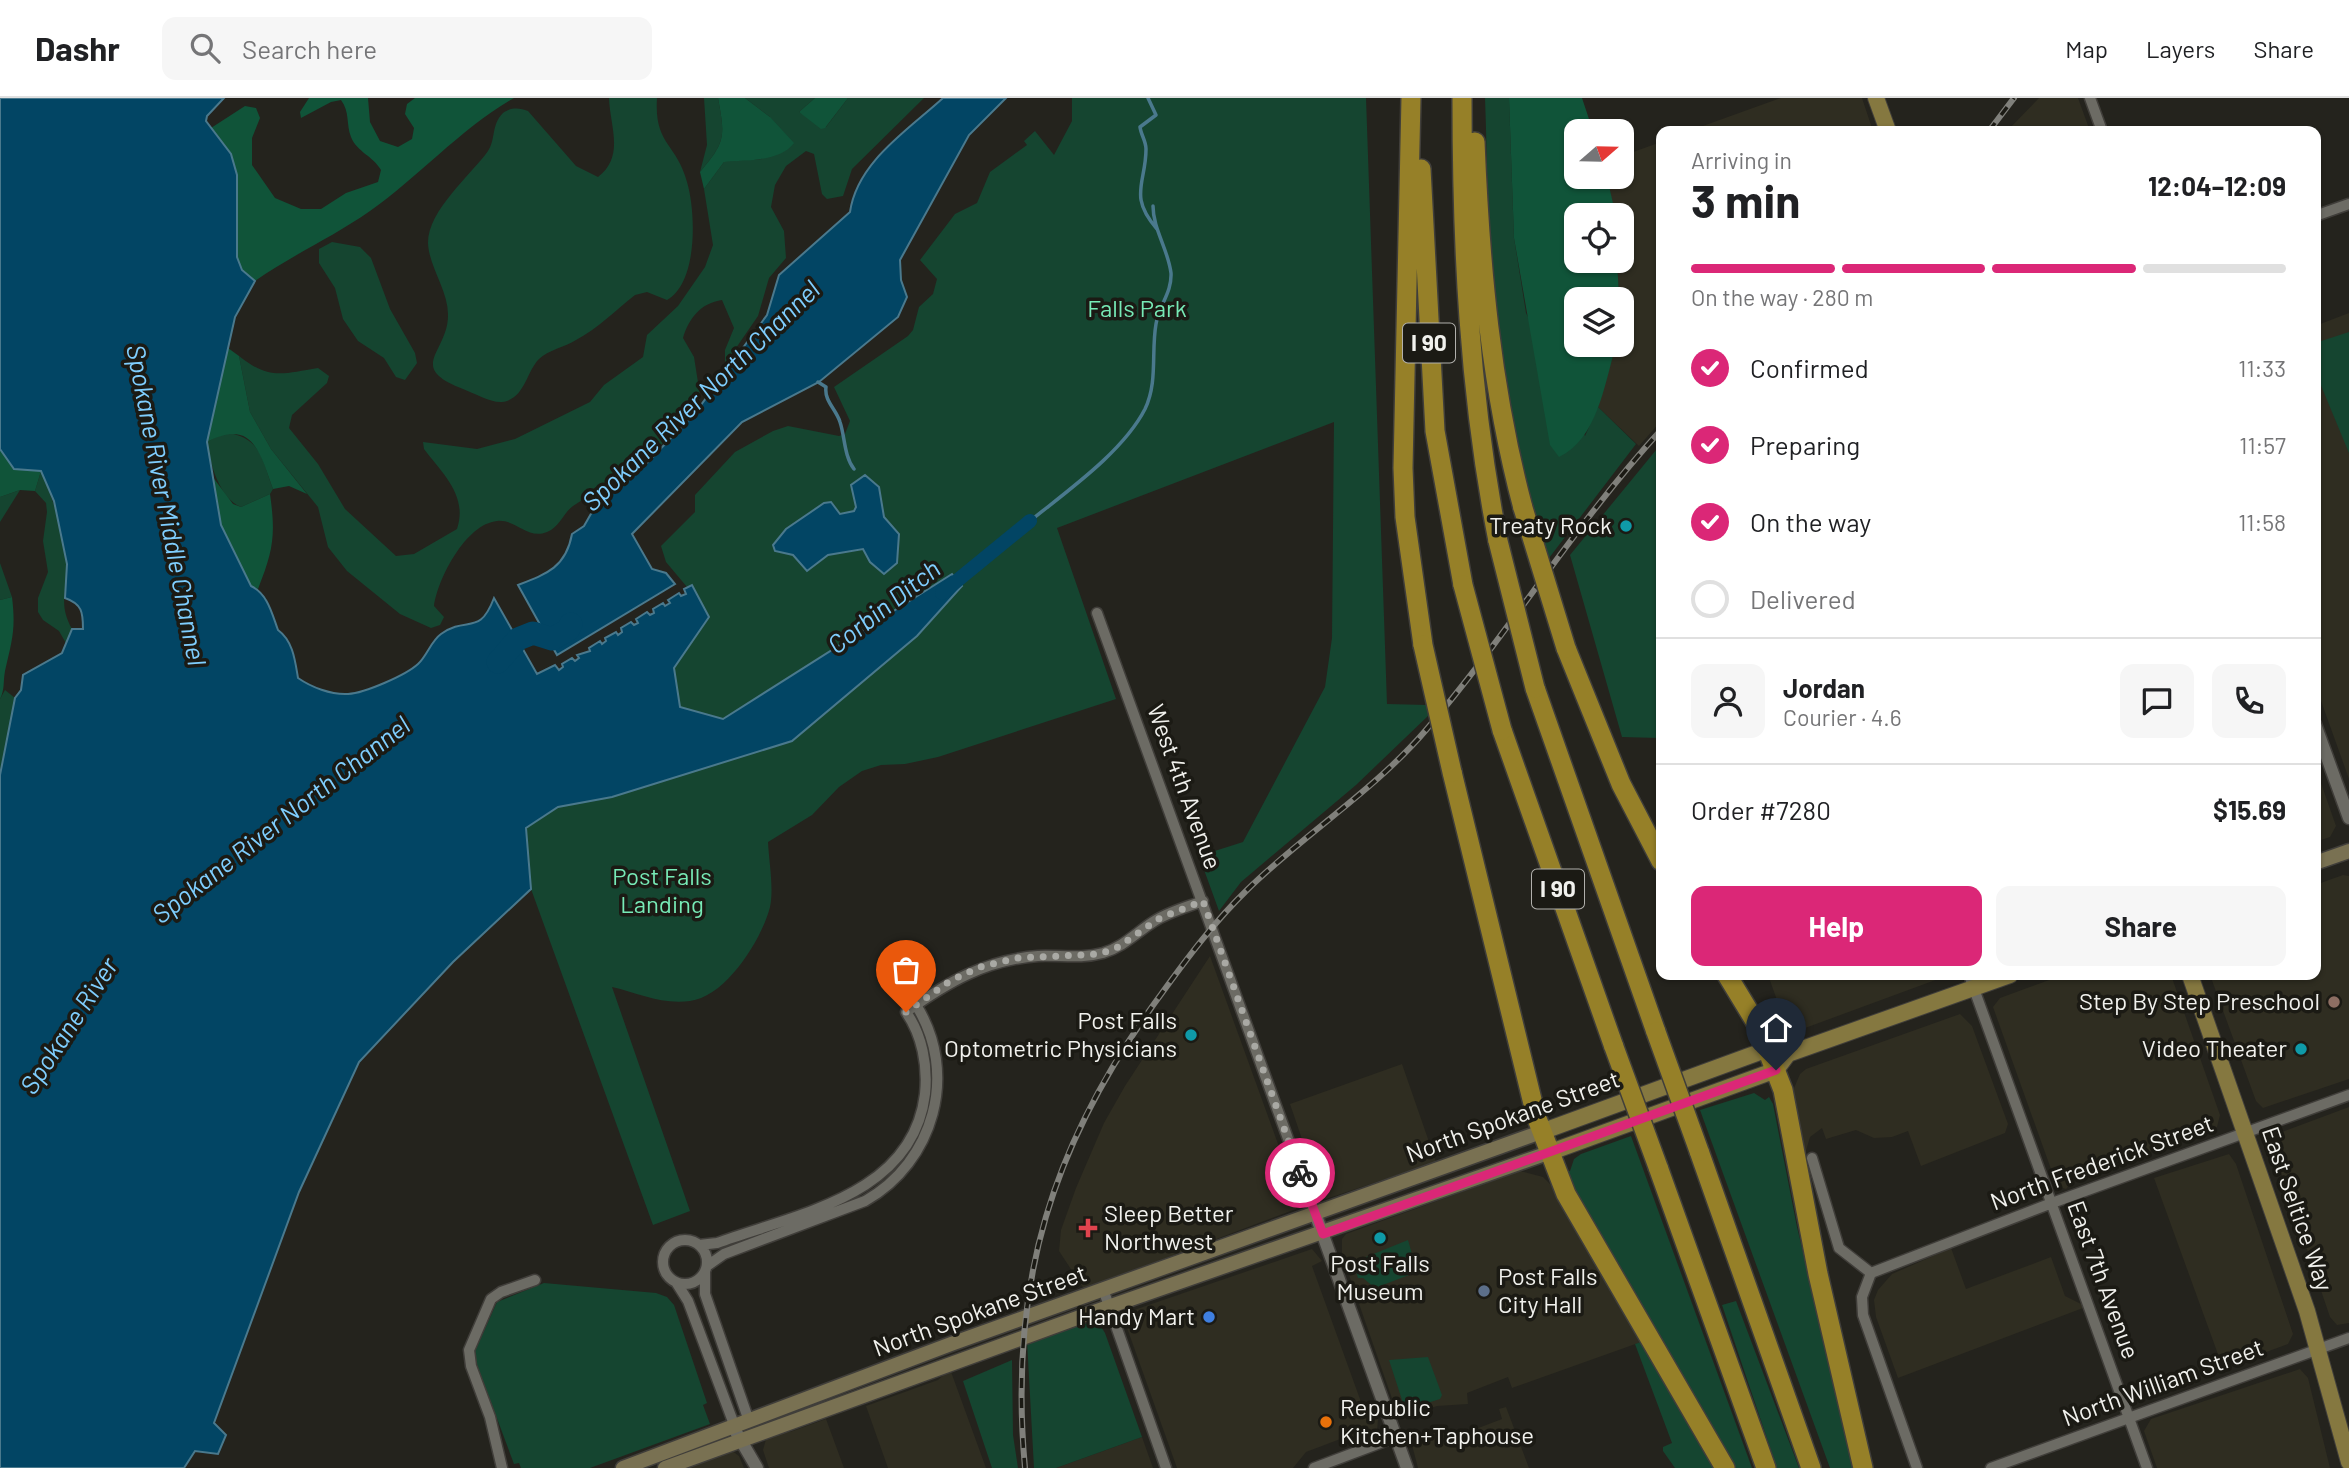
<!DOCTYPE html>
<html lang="en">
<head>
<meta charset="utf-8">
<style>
	body { margin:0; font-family:Barlow,sans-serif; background:#f6f6f6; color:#202124; height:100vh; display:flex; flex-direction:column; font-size:26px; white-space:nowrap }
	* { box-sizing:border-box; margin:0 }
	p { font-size:23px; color:#757577 }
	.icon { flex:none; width:38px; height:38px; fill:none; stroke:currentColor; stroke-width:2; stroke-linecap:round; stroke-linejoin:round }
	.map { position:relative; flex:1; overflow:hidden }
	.side { position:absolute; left:1656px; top:28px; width:665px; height:854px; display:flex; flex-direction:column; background:#fff; border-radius:14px; box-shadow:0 2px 5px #0004 }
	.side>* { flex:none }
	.needle { width:46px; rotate:70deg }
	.controls { position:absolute; left:1564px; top:21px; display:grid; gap:14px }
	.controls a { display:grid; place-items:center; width:70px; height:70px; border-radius:14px; background:#fff; box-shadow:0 2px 5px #0004; font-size:35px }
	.pin { position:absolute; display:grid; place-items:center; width:60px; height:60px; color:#fff; margin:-72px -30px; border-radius:50% 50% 50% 0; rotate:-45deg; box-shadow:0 0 7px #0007 }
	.pin .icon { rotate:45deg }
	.courier { position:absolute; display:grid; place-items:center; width:70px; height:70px; margin:-35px; border:5px solid #db2777; border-radius:50%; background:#fff; color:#222; box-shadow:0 2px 9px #0007 }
	.overview em { font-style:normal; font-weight:700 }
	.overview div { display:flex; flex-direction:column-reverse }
	.overview { display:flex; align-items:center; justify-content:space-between; height:119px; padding:0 35px }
	h1 { font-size:46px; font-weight:700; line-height:52px }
	.bar { display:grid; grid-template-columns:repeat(4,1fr); gap:10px 7px; align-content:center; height:84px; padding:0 35px }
	.bar i { height:9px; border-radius:5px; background:#e0e0e0 }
	.bar .current { background:#db2777 }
	.bar p { grid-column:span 4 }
	.line { display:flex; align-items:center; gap:18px; padding:0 35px; border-top:2px solid #e0e0e0 }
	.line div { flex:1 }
	.round { display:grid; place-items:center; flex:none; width:74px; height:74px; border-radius:14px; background:#f6f6f6 }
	ol { padding:0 35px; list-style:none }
	li { display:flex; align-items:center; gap:21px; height:77px }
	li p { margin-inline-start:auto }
	li .icon { padding:7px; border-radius:50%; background:#db2777; color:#fff; stroke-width:4 }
	li:last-child { color:#757577 }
	li i { width:38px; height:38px; border:4px solid #e0e0e0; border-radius:50% }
	.cta { display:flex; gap:14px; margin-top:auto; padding:14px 35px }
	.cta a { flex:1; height:80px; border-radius:14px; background:#db2777; color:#fff; font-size:28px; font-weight:700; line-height:80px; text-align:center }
	.cta a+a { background:#f6f6f6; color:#202124 }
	header { display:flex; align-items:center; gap:42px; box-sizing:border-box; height:98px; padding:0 35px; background:#fff; border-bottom:2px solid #e0e0e0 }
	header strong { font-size:33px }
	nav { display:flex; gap:38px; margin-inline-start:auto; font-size:24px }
	.search { width:490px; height:63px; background:#f6f6f6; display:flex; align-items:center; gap:18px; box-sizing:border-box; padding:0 24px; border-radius:14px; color:#757577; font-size:26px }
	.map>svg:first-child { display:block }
</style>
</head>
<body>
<header>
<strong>Dashr</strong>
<div class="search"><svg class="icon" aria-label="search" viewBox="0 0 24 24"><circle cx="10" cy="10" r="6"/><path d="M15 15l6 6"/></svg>Search here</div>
<nav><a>Map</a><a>Layers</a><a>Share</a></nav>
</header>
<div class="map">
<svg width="2349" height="1370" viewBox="0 0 2349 1370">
	<rect width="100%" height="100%" fill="#24231d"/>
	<path fill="#2f2d21" d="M1781 0H1862L1873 33H1689Z
		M2039 0H2078L2090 33H2007Z
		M1661 44V323L1639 348 1598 309 1616 247H1622V201H1619L1617 163H1622V117H1615L1607 79H1622V58Z
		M2349 215V681L2315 586V228Z
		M2315 668 2336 728 2330 739 2315 744Z
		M2343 777 2349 778V981L2263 1010 2256 1003 2210 877H2315V787Z
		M1210 858 1298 1101 1296 1111 1084 1191 1059 1153 1061 1132 1076 1090 1104 1025 1125 988Z
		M1768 877H1949L1797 933H1788Z
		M2063 877H2171L2220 1017 2217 1029 2077 1079 2066 1091 2057 1088 1993 909 2000 900Z
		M1960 916 1972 928 2008 1026 2005 1035 1921 1068 1908 1033 1892 1039 1874 1040 1856 1032 1826 1041 1822 1030 1810 1039 1805 1056 1792 995 1800 976 1806 971Z
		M1402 966 1436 1064 1326 1101 1320 1094 1290 1006Z
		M2349 1009V1225L2337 1227 2330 1219 2273 1051V1041L2279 1035Z
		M2229 1056 2236 1066 2293 1236 2288 1246 2223 1270 2154 1080Z
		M1520 1073 1543 1079 1554 1090 1641 1244 1512 1290 1508 1279 1467 1295 1468 1306 1437 1308 1407 1318 1395 1309 1342 1157V1141L1346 1136Z
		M1951 1150 1966 1191 2051 1159 2065 1198 2081 1206 2083 1210 1898 1280 1876 1219 1874 1202 1878 1192 1892 1176Z
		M1312 1151 1322 1163 1312 1168 1365 1315 1375 1312 1378 1321 1377 1334 1355 1346 1343 1340 1306 1354 1293 1370H1177L1126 1227V1219L1134 1212Z
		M950 1271 986 1370H888L866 1308 938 1282Z
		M2300 1271 2308 1280 2330 1370H2157L2144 1333 2151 1321Z
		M1506 1309 1529 1370H1418L1412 1347 1420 1339 1448 1330 1452 1340 1502 1321 1499 1311Z
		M826 1321 844 1370H769L763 1352 767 1338 777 1334H790Z
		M1142 1339 1153 1370H1056Z
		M731 1352 739 1358 744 1370H685Z"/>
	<path fill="#154530" d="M609 0H657C654 47 676 44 687 84 696 114 698 185 667 202L647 194 635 197C616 212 597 231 576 242 565 249 548 252 539 261 526 274 525 301 502 304 491 305 474 295 463 291 405 269 449 254 448 216 448 192 429 169 428 145 428 112 471 77 488 53 496 41 491 27 503 15 511 9 520 10 528 13L576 68 598 79C625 58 610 29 609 0Z
		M704 0H718C725 38 726 44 700 74L707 47Z
		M745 0H815L799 14 826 29 848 0H924L852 71 843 98 827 101 822 96 814 56 806 53 786 68 775 87 771 109 784 133 786 160 769 180 758 218 725 266V252L734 230 722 202C701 205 689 220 683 240L694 259 700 297C683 322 661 351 637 369 617 384 593 394 573 408 563 415 560 429 547 434 527 442 517 421 497 423 466 426 438 480 434 508L444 519 440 527 431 530 400 516 347 473 328 449 318 409 271 351 250 314 239 258C269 282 282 276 318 270L329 278 327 285 292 317 289 330 318 366 345 411 396 458 414 456 457 431C468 398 443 376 424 351L423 344 477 351 515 341 590 304 604 287 643 259 647 237 678 208 705 169 713 147 704 91 724 64 762 61 770 19Z
		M1072 0H1366L1387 606 1427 607 1429 617 1356 687 1241 784 1219 813 1199 758 1243 744 1325 589 1332 540 1334 324 1057 430 1116 601 938 659 905 666 881 667 862 673 839 689 812 717 768 744C769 764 774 790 770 809 762 841 726 899 690 903 662 907 638 895 612 889L690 1113 653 1127 531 791 526 730 558 709 612 699 792 643 917 538 962 489 952 476 723 621 680 609 674 570 709 519 691 487 687 489 666 464 661 448 695 414V397L735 354 773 333 788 328 839 338 845 336 850 323 834 289 908 238 913 232 919 209 933 196 937 181 920 162 955 116 977 105 990 74 1027 47 1024 43 1035 33 1054 57 1072 23Z
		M1485 0H1509L1514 140 1526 215 1585 338 1598 309 1636 346 1546 464C1520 363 1497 259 1490 155 1487 103 1487 51 1485 0Z
		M332 144 360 149 371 160 390 211 415 255 417 265 405 282 396 279 384 260 358 243 343 221 335 190 319 165V151Z
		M2349 234V355L2315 273V245Z
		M224 334C262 340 261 359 273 391L270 396 241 409C219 400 210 365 207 344Z
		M1661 346V644L1659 640 1622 639 1570 457Z
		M41 373C54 402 62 431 66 463 70 491 56 502 72 531L67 547 59 533 43 522 38 514V500L48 474 43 443 47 414 46 405 35 393Z
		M20 392 0 424V399Z
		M0 465 12 499 0 502Z
		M5 592 15 600 0 677V601Z
		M1754 995 1765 1002 1769 999 1773 1006 1797 1129 1855 1370H1830L1700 1012Z
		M1631 1038 1752 1370H1733L1564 1073H1570L1574 1061 1581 1056Z
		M1408 1142 1412 1156 1409 1177 1375 1190 1363 1180H1358L1354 1167 1356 1163Z
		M544 1185 656 1195 667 1199 674 1207 707 1305 703 1307 710 1326 590 1370H521L519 1365 514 1366 476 1264 475 1253 497 1204Z
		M1736 1203 1799 1370H1777L1722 1207Z
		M1093 1223 1100 1227 1105 1235 1142 1339 1056 1370H1034L1027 1243Z
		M1641 1244 1717 1370H1675L1663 1353V1349L1672 1345 1635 1246Z
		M1428 1259 1442 1297 1440 1301 1418 1308 1403 1305 1389 1262Z
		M1012 1262 1013 1337 1018 1370H992L963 1283Z"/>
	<path fill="#105439" d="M309 0H368L370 24 380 43 398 49 412 41 414 30 405 16 407 6 415 0H514C460 31 420 78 370 113 333 139 292 157 255 183L242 172 237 159V77L231 56 211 30 245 8 256 10 260 20 252 40V67L275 100 301 111H321L346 95 378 84 381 72C373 58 357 54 351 39 346 26 350 14 341 2L331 4 301 20 300 14Z
		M718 0H745L770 19 794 45C780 64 745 62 724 64L704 91 700 74C726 44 725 38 718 0Z
		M815 0H848L825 30 821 31 799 14Z
		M1509 0H1582L1593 33H1577V79H1607L1615 114V117H1577V163H1617L1619 197V201H1577V247H1616L1615 251C1604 288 1597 341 1559 359L1550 347 1514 140Z
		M228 250 239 258 250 314 271 351 307 396 289 388 273 391C260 355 253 320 207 344Z
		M0 351 14 371 41 373 35 393 20 392 0 399Z
		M212 378 233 406 241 409 270 396C276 438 273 453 258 491L251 488 221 427Z
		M12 499C16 532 12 542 5 573 3 584 5 591 0 601V502Z"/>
	<path fill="#024564" stroke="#4a798d" stroke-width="2" d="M0 0H224L207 18 206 23 231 56 237 77V159L242 172 255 183 235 219 207 344 221 427 251 488C268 496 272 516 278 532 293 543 295 562 298 580 311 589 331 597 348 596 365 595 406 577 418 566 427 558 431 543 441 536 468 517 479 539 494 500L537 576 555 567 559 572 563 569 562 566 572 560 575 563 579 560 577 557 590 553 589 550 600 543 602 546 606 543 605 540 616 534 618 537 622 534 621 530 631 524 634 527 638 525 636 521 647 514 650 517 654 515 653 511 663 505 665 508 670 505 668 502 679 495 681 498 686 496 684 491 692 487 709 519 674 570 680 609 723 621 952 476 962 488 917 538 792 643 612 699 558 709 526 730 531 791 453 864 359 964 299 1094 214 1325 226 1337 218 1356 195 1353 184 1370H0V677L15 600 21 592 23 577 62 555 72 531H83C83 514 82 506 65 500L67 466 54 403 41 373 14 371 0 351Z
		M943 0H1006L969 37 900 162 901 182 907 199 898 219 819 284 742 324 632 436 652 471 666 475 675 486 557 557 518 487C547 476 566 469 572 436L584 428 596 407 644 368 695 315 767 217 779 177 850 114C857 64 908 32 943 0Z
		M865 377 879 389 884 419 899 436 897 465 884 476 870 464 863 451 828 457 807 473 793 457 775 453 773 447 786 431 824 405 831 404 840 416 854 413 856 409 851 387Z"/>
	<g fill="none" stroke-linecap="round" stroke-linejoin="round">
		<path stroke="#4a798d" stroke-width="3.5" d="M1148 0 1156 17 1140 29C1141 37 1146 43 1146 51 1146 85 1128 98 1157 131
			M818 284 826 289C824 303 836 311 840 324 845 339 844 358 854 371
			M1030 423C1067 393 1123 354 1145 311 1158 284 1151 254 1156 226 1159 207 1172 195 1171 175 1168 151 1153 131 1153 108"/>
		<path stroke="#024564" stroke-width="14" d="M942 495 1030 423"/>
		<path stroke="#024564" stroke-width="23" d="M498 564 518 541 533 535 552 541 568 532 571 526"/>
		<g stroke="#403e3a" stroke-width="13">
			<path id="minor" d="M2090 0 2102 33
				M2315 118 2349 106
				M1097 515 1315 1115
				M1969 877 2147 1370
				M1812 1060 1839 1150 1871 1175
				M663 1164a22 22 0 1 1 44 0a22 22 0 1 1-44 0Z
				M699 1147 717 1145C796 1116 913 1098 925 996 928 967 922 937 906 914 948 884 985 862 1038 858 1060 857 1081 861 1103 855 1123 849 1136 835 1153 824 1168 814 1187 809 1203 803
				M707 1168 724 1156 865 1103C934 1064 959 975 916 907
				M705 1174V1196L749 1323
				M1871 1175 2052 1105 2349 997
				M1871 1175 1862 1199 1863 1217 1917 1370
				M676 1184 688 1203 735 1329
				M1103 1191 1166 1370
				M502 1370 490 1319 471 1268 469 1252 491 1201 501 1194 535 1182
				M1314 1370 1396 1339
				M1991 1370 2349 1240"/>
		</g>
		<g stroke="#403e3a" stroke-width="15">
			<path id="tertiary" d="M2315 626 2349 720
				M1315 1115 1407 1370
				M736 1334 757 1370"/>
		</g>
		<g stroke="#403e3a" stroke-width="17">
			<path id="secondary" d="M2315 765 2349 753
				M623 1370 951 1246 1541 1034
				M665 1370 1088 1216 1548 1055"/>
		</g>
		<g stroke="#403e3a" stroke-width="18">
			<path id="primary" d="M1876 0 1888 33
				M2190 877 2307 1213 2349 1364
				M1541 1034 1768 951 1779 954
				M1548 1055 1776 972 1788 956 2010 877"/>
		</g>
		<g stroke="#403e3a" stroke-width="22">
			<path id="motorway" d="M1411 0 1403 370 1405 419 1423 547
				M1462 0C1462 149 1469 296 1498 443
				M1475 44C1480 168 1491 291 1523 410
				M1421 71 1435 333 1463 487
				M1566 550 1621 686 1661 763
				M1535 590 1656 934
				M1502 632 1614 949
				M1452 674 1536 1018 1566 1096 1725 1370
				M1727 877 1758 928 1783 992 1818 1176 1863 1370
				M1699 1053 1811 1370
				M1658 1069 1766 1370"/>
		</g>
		<use href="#minor" stroke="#6c6b64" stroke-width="10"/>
		<use href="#tertiary" stroke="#6c6b64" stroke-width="12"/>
		<use href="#secondary" stroke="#797152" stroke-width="14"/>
		<use href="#primary" stroke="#857840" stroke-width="16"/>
		<use href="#motorway" stroke="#968028" stroke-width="19"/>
		<g stroke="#80807b" stroke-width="6">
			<path id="rail" d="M1989 33 2014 0
				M1025 1370C1008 1185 1052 1044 1162 895 1188 859 1215 823 1247 792 1304 736 1374 693 1426 632 1509 535 1575 426 1661 332"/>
		</g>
		<use href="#rail" stroke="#1b1a14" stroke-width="3.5" stroke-dasharray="10" stroke-linecap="butt"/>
		<g stroke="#403e3a" stroke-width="22" stroke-linecap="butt">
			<path id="motorway-bridge" d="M1523 410 1566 550
				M1498 443 1535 590
				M1463 487 1502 632
				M1423 547 1452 674
				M1656 934 1699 1053
				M1614 949 1658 1069"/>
		</g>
		<use href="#motorway-bridge" stroke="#968028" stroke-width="19"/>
	</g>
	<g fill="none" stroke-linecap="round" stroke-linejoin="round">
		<path stroke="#a9a9a4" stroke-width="7" stroke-dasharray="0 12.6" d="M906 914 950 883 980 869 1017 860 1100 856 1118 849 1160 820 1203 803 1300 1075"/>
		<path stroke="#db2777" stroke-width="9" d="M1300 1075 1323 1136 1776 972"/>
	</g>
	<g fill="#0f9aa8" stroke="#1b1a14" stroke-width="2.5">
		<circle cx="1626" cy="428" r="7"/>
		<circle cx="1191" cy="937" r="7"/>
		<circle cx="2301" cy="951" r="7"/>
		<circle cx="1380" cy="1140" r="7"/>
	</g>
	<circle fill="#8d6e63" stroke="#1b1a14" stroke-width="2.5" cx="2334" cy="904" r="7"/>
	<path fill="#e0444e" stroke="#1b1a14" stroke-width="2.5" d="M1084.5 1119.5h7v7h7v7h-7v7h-7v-7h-7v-7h7z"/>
	<circle fill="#5c6f8a" stroke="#1b1a14" stroke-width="2.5" cx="1484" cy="1193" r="7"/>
	<circle fill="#3f7fe0" stroke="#1b1a14" stroke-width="2.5" cx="1209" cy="1219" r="7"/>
	<circle fill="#e8710a" stroke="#1b1a14" stroke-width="2.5" cx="1326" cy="1324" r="7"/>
	<g text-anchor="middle" stroke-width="7" stroke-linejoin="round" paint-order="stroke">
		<g fill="#1b1a14" stroke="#b1b0ac" stroke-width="2">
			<rect x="1403" y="225.5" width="52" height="39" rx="5"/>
			<rect x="1532" y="771.5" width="52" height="39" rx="5"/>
		</g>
		<g font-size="23" font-weight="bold" fill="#f1f1ed">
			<text x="1429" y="253">I 90</text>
			<text x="1558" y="799">I 90</text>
		</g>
		<g font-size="24" fill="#77eab6" stroke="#1b1a14">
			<text x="1137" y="219">Falls Park</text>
			<text x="662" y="787">Post Falls<tspan x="662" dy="28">Landing</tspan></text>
		</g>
		<g font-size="24" fill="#f1f1ed" stroke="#1b1a14" text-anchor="end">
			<text x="1612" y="436">Treaty Rock</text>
			<text x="2320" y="912">Step By Step Preschool</text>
			<text x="1177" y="931">Post Falls<tspan x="1177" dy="28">Optometric Physicians</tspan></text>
			<text x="2287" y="959">Video Theater</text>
			<text x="1104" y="1124" text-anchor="start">Sleep Better<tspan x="1104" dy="28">Northwest</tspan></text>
			<text x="1380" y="1174" text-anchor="middle">Post Falls<tspan x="1380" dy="28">Museum</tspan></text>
			<text x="1498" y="1187" text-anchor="start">Post Falls<tspan x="1498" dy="28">City Hall</tspan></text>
			<text x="1195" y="1227">Handy Mart</text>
			<text x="1340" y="1318" text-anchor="start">Republic<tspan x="1340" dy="28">Kitchen+Taphouse</tspan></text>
		</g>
		<g font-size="24" fill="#f1f1ed" stroke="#1b1a14">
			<text transform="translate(1184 689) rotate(70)" y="8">West 4th Avenue</text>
			<text transform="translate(1513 1019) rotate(-20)" y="8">North Spokane Street</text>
			<text transform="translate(2102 1065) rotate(-20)" y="8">North Frederick Street</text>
			<text transform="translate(2297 1111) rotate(71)" y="8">East Seltice Way</text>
			<text transform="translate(2103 1182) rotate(70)" y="8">East 7th Avenue</text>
			<text transform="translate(980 1213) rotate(-20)" y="8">North Spokane Street</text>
			<text transform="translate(2163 1285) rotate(-20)" y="8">North William Street</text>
		</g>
		<g font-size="26" font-style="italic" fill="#7fcefe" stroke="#1b1a14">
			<text transform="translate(701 298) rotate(-44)" y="9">Spokane River North Channel</text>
			<text transform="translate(166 407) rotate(79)" y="9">Spokane River Middle Channel</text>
			<text transform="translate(884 509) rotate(-38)" y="9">Corbin Ditch</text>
			<text transform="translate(281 722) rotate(-38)" y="9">Spokane River North Channel</text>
			<text transform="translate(69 928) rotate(-57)" y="9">Spokane River</text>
		</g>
	</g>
</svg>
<div class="controls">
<a><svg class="needle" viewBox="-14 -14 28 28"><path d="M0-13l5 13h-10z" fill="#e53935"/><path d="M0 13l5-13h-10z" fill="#757577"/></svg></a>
<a><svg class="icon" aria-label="locate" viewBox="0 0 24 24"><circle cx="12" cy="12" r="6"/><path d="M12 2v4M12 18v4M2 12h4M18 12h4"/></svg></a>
<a><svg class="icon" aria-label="layers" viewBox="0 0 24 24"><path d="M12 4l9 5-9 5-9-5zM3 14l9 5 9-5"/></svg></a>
</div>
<div class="pin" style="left:906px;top:914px;background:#ea580c"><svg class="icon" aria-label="bag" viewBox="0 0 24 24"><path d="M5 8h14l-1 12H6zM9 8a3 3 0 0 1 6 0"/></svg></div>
<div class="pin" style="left:1776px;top:972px;background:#1f2937"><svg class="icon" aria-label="home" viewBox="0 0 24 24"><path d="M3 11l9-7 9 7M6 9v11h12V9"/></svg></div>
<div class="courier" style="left:1300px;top:1075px"><svg class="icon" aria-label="bike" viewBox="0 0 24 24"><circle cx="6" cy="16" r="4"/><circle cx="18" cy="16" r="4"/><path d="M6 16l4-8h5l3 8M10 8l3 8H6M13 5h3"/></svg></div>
<section class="side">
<div class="overview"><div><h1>3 min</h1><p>Arriving in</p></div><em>12:04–12:09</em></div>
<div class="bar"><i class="current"></i><i class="current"></i><i class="current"></i><i></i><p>On the way · 280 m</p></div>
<ol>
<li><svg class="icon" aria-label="check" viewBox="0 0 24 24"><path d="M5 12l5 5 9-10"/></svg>Confirmed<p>11:33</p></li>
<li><svg class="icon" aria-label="check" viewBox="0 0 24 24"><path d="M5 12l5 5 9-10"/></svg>Preparing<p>11:57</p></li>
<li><svg class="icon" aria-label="check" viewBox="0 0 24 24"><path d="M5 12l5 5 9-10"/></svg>On the way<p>11:58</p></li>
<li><i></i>Delivered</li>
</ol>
<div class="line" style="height:126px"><a class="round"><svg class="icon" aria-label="person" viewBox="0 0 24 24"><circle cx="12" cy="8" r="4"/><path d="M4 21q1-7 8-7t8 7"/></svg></a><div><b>Jordan</b><p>Courier · 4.6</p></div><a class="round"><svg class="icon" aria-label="chat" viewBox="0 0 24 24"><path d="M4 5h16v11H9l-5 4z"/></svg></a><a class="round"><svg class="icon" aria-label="phone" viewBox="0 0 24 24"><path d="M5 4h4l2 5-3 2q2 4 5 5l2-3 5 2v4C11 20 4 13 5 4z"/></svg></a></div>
<div class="line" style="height:91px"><div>Order #7280</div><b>$15.69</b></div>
<div class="cta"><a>Help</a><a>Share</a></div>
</section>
</div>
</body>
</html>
